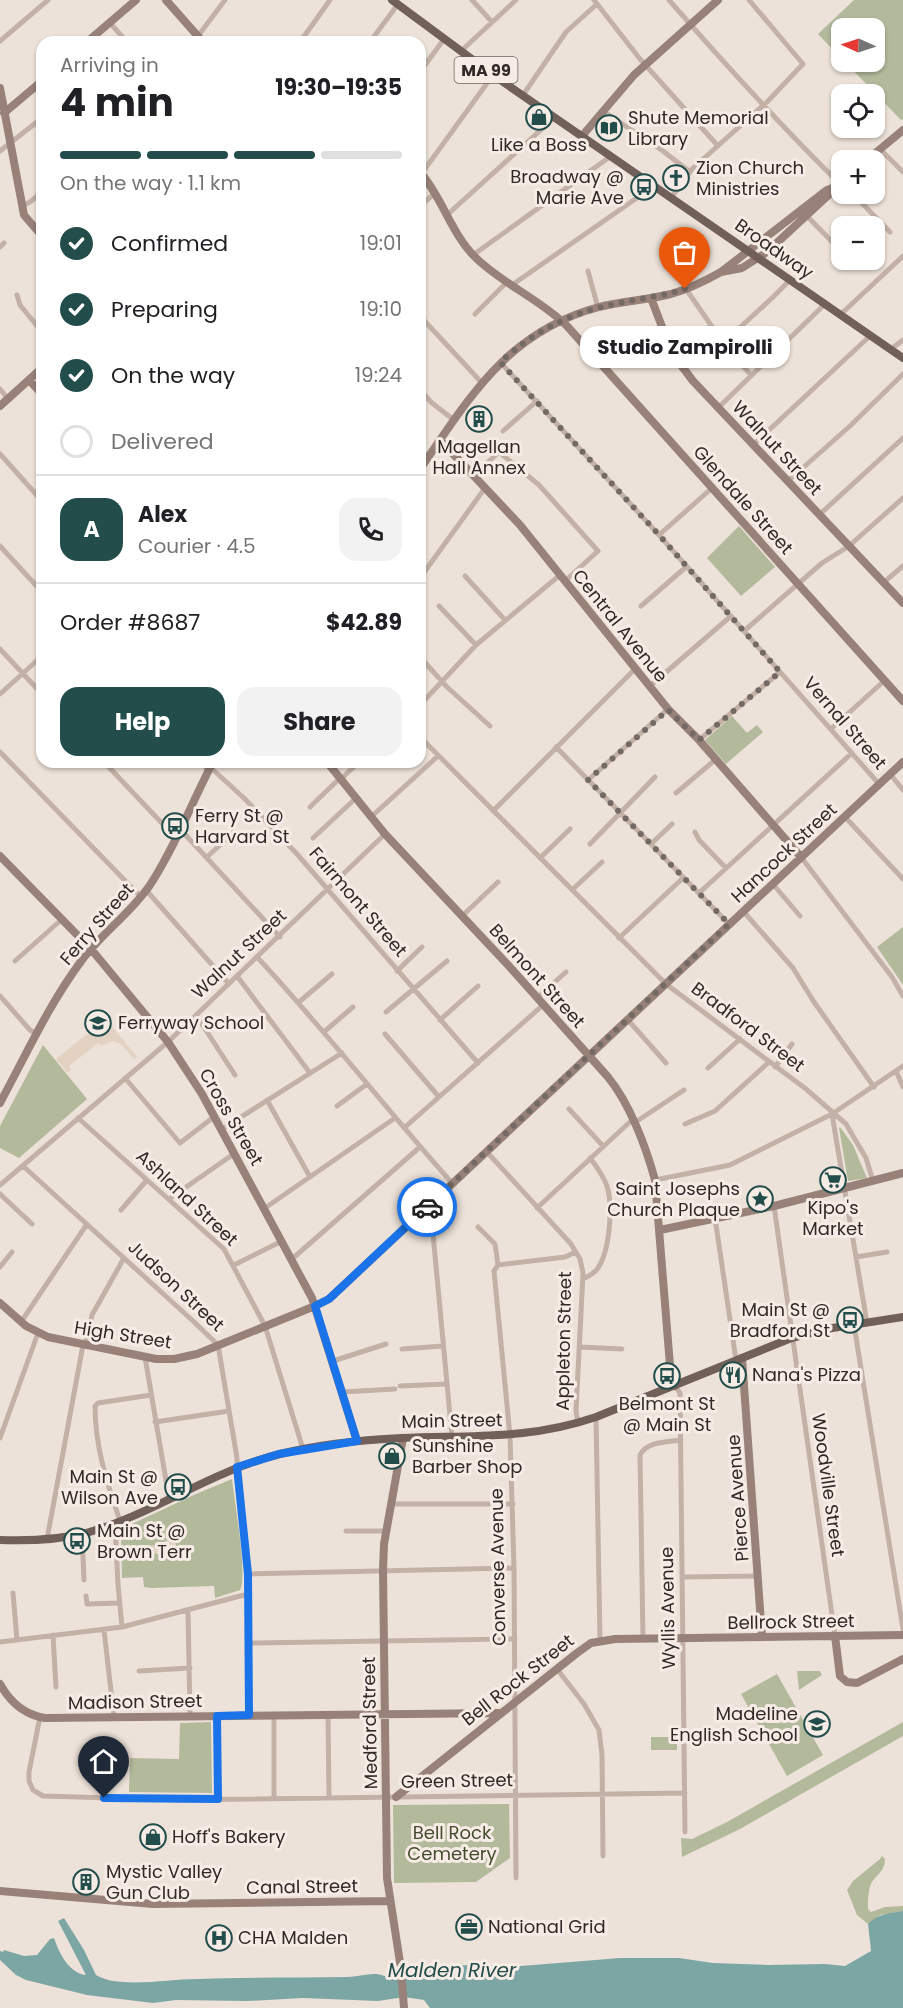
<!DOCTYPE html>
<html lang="en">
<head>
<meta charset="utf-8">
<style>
	body { margin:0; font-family:Poppins,sans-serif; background:#f2f2f2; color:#202124; height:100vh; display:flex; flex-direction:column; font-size:22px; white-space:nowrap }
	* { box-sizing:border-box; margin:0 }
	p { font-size:20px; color:#757577 }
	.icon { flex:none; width:33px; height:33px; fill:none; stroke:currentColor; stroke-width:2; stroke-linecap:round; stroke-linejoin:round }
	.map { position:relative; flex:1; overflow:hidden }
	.panel { position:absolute; left:36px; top:36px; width:390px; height:732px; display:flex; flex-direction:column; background:#fff; border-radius:18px; box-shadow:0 2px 4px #0004 }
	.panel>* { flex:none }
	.needle { width:39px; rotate:273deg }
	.fabs { position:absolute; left:831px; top:18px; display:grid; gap:12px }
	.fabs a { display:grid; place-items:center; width:54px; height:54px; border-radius:12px; background:#fff; box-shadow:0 2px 4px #0004; font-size:30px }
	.pin { position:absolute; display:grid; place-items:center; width:51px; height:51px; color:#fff; margin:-62px -26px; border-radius:50% 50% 50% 0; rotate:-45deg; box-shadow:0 0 6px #0007 }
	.pin .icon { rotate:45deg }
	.courier { position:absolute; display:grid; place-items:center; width:60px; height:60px; margin:-30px; border:4px solid #1a73e8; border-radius:50%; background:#fff; color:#222; box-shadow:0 2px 8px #0007 }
	.bubble { position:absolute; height:42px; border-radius:18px; background:#fff; box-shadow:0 2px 4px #0004; font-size:20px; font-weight:700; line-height:42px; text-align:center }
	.head em { font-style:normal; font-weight:700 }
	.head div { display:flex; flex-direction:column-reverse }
	.head { display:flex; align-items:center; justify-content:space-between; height:102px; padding:0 24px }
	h1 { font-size:39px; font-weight:700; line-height:45px }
	.bar { display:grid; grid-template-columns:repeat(4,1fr); gap:9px 6px; align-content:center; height:72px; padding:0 24px }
	.bar i { height:8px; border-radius:4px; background:#e0e0e0 }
	.bar .current { background:#224d4b }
	.bar p { grid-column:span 4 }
	.line { display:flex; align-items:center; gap:15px; padding:0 24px; border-top:2px solid #e0e0e0 }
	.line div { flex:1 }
	.round { display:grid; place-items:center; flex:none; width:63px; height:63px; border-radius:18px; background:#f2f2f2 }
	ol { padding:0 24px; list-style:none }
	li { display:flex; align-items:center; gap:18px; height:66px }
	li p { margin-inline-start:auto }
	li .icon { padding:6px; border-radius:50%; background:#224d4b; color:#fff; stroke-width:4 }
	li:last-child { color:#757577 }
	li i { width:33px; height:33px; border:3px solid #e0e0e0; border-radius:50% }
	.cta { display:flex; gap:12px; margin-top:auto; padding:12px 24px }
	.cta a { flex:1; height:69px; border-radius:18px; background:#224d4b; color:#fff; font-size:24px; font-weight:700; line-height:69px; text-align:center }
	.cta a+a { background:#f2f2f2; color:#202124 }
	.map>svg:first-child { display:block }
</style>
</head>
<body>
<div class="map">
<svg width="903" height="2008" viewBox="0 0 903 2008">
	<rect width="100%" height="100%" fill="#ede2d9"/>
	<path fill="#b3ba9c" d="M854 0H903V119L901 120 845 62H874V28H842L841 58 818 34Z
		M739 526 775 567 741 596 707 558Z
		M732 716 747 733 757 725 763 732 726 764 705 740Z
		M903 927V985L877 947Z
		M43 1045 87 1099 19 1158 0 1148V1126Z
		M840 1127 853 1145 867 1178 848 1181 839 1128Z
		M232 1479C234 1499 248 1577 240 1590L215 1598 214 1586 152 1588 144 1587 143 1577 122 1578 121 1529 196 1494Z
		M797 1671H820L822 1675 799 1690Z
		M777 1674 823 1755 787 1776 741 1694Z
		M211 1722 212 1793 129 1792 130 1758 179 1759 180 1723Z
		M903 1722V1736L740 1829 682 1857 681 1838 692 1839 727 1822Z
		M651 1737H677V1750H651Z
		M509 1804 510 1858 476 1882 394 1883 393 1805Z
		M882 1856 885 1859C885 1872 876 1874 871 1884 868 1891 868 1902 868 1909L871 1912 885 1907 903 1906V1911L880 1915 868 1924 857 1915 847 1890 853 1881 880 1859Z"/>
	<path fill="#e3d1c2" d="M111 1025 137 1057 134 1059 121 1044 112 1041 101 1046 98 1043 69 1066 71 1070 68 1073 56 1059 97 1026Z
		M169 1540 176 1544V1550H169L160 1555 151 1552 148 1549 153 1545 156 1547 163 1545 165 1541Z"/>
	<path fill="#7ca6a4" d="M903 1911V2008H430L424 2000 404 1997 378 2001 303 1998 247 2001 176 2000 153 2003 87 1995 26 1980 16 1975 0 1960V1951L3 1952 4 1950 24 1956 37 1955 50 1939 54 1938C59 1952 68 1973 86 1975L58 1921 64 1918 84 1950 96 1975C119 1989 168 1979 196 1979 246 1977 297 1978 348 1977 358 1977 375 1971 384 1976L420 1973 435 1965 521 1966 620 1958H679L713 1963 768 1965 825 1964 845 1966 871 1951 868 1924C877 1914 890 1913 903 1911Z"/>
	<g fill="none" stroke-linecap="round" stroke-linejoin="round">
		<path stroke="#c3b1a7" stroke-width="5" d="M472 0 492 22
			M594 0 640 59 718 146
			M669 0C724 63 780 125 840 184
			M110 23 127 42
			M198 36 225 0
			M0 41 48 0
			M300 42 330 0
			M370 42 398 4
			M461 51 516 0
			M420 72 444 39
			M523 95 566 32 597 4
			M603 111 663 151 690 172
			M880 149 903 172
			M0 151 42 118
			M422 173 493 75
			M853 194 890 232
			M671 198 692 169 767 102 803 64 749 0
			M22 206 30 202 42 192
			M420 206 435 193
			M805 214 842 252
			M447 215 555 117
			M0 247 4 243
			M473 255 611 156
			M849 260 853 264
			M588 271 598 308
			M512 285 654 186
			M686 289 726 347 751 375
			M17 295 20 305 42 332
			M475 314 507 282
			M840 315 903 256
			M420 316 482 383
			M723 343 771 299 790 280
			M891 349 903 340
			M672 353 711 326
			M500 362 659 535 879 784
			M0 389 8 399
			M420 390 432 403 454 420
			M719 407 825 304
			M503 431 537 401
			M754 444 871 335
			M0 454 42 501
			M474 475 499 452 539 485 598 551 565 581
			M788 481 850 426 903 374
			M819 515 903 438
			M659 535 712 488
			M0 546 42 592
			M465 576 505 620
			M420 578 485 488
			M883 583 903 566
			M439 606 476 645
			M641 606 686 567
			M744 631 822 563 849 546 903 498
			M0 649 42 694
			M420 657 447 687 490 726
			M650 686 731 616
			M0 694 42 656
			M420 705 476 645 560 575
			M832 728 884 681
			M420 737 666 984 806 1089 846 1124 866 1158 873 1181
			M699 740 780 672
			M556 747 729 924
			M0 752 141 897
			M104 762 175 837
			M199 762 209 770
			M210 767 245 799 297 854 478 1063
			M890 774 903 790
			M341 779 359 762
			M588 780 668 709
			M676 793 715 760
			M310 807 340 778
			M493 811 635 669
			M371 817 438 756
			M845 817 903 879
			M180 829 280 937
			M695 832 699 840 726 868
			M313 838 356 798
			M590 844 655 777
			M651 844 672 824
			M207 857 233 833
			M801 857 892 977 903 996
			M540 858 570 829
			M772 883 800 916
			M146 890 229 984
			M572 890 602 862
			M699 893 852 753
			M743 911 793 968 814 1002 874 1087
			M462 916 498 882
			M619 938 683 878
			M257 957C325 1030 386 1109 452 1183
			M15 961 61 920
			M397 971 422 947
			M237 976 310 1073
			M0 996 30 1030 37 1034
			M537 998 566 972
			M299 1002 332 974
			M386 1012 447 961
			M196 1015 235 1075
			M440 1020 478 986
			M628 1020 666 1063
			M325 1031 353 1007
			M385 1034 439 1097
			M775 1067 792 1044
			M708 1068 740 1039
			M896 1071 903 1087
			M125 1078 180 1143 215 1116
			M267 1100 310 1177
			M337 1106 367 1084
			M569 1109 603 1146
			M832 1114 867 1323
			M78 1118 224 1249 265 1326 303 1449
			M634 1123 684 1090
			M685 1124 715 1111 769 1062
			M404 1128 543 1005
			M222 1129 342 1053
			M486 1151 571 1244 580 1259 583 1273 576 1411 578 1423
			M23 1166 193 1321 218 1345 237 1458V1478L248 1574 249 1715
			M655 1180 730 1165 832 1114 903 1066
			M0 1185 168 1042 385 834
			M0 1194 32 1224
			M169 1199 235 1153
			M774 1206 835 1636
			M265 1208 395 1118
			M537 1208 632 1120
			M425 1209 432 1223 452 1437
			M121 1210 147 1180
			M715 1218 736 1360
			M478 1227 495 1244 498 1265
			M856 1257 887 1252
			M292 1259 420 1147
			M234 1265 282 1241
			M0 1267 12 1252
			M583 1279C589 1276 594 1274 598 1268 610 1250 613 1206 607 1186 603 1175 597 1167 590 1158
			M21 1322 87 1224
			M854 1325 903 1629
			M85 1345 92 1315 124 1258
			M579 1347 622 1349
			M402 1349 443 1346
			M145 1357 169 1498
			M333 1361 386 1344
			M400 1386 447 1384
			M675 1386 680 1393 685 1832
			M342 1392 395 1389
			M596 1417 600 1641
			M155 1422 229 1411
			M0 1438 38 1333
			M391 1504H513
			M120 1521C107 1483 95 1447 95 1406L98 1403 151 1395
			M115 1523 118 1585 122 1627
			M346 1531H386
			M82 1534 84 1580
			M47 1539 83 1345
			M248 1574 514 1568
			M683 1577 758 1576
			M13 1593 17 1640
			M86 1596 87 1604 119 1603
			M188 1610 190 1716
			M104 1630 114 1717
			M53 1635 56 1687
			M643 1639 640 1455C647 1441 667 1442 681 1440
			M0 1642 122 1627 248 1594
			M249 1643 515 1639
			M557 1669 584 1704 599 1730 602 1755 603 1856
			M139 1671 190 1668
			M274 1714V1798
			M328 1714 329 1797
			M217 1716 218 1799
			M40 1717 29 1772V1781L33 1790 43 1796 179 1800 685 1793
			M516 1878 514 1568 510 1436 494 1271 498 1265 565 1257 576 1252"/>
		<path stroke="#978179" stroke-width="8" d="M166 0 203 42
			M87 42 136 0
			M0 88 24 215 42 236
			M4 113 42 81
			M582 136 634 75 718 0
			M867 160 903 130
			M420 172C442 197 451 233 475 257 502 284 540 299 567 326L903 701
			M721 272 742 268 767 252 836 188
			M651 298 672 353 693 381 903 603
			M29 380 42 394
			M0 406 42 368
			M440 440 520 525 668 709 699 740 801 857
			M420 469C470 397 508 331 599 307 622 301 647 300 671 294 689 289 705 281 721 272L827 190 838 186
			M327 762 385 834 508 965 608 1077C630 1104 646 1147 655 1180L671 1378 675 1386
			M0 856 91 949 168 1042 202 1094 312 1298 357 1441
			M0 1103C26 1055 49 1004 82 960 102 933 131 913 150 885 175 847 192 802 213 762
			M660 1230 774 1206 903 1173
			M0 1303 26 1326 48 1337 156 1359H174L197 1354 315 1306 329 1299 344 1285 903 762
			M742 1358 762 1637
			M403 1438 384 1544 383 1570 387 1878 401 1969 404 2008
			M835 1636 840 1676 847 1682 857 1683 903 1659
			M0 1684C10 1702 25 1715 45 1718L500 1713
			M396 1797 577 1653 591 1643 615 1639 903 1635
			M0 1891 153 1904 389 1901"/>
		<path stroke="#715f59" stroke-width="8" d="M392 0 496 77 903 358
			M0 1540C29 1541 58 1540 86 1533 154 1514 211 1471 280 1454 320 1444 361 1440 402 1438 471 1435 529 1440 596 1417L789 1339 826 1329 903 1317"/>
	</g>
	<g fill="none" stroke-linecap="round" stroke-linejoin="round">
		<path stroke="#736a65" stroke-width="6" stroke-dasharray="0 10.8" d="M427 1207 729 924 588 780 668 710 699 740 780 672 659 535 500 362C530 336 559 318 598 308 626 300 656 298 685 289"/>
		<path stroke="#1a73e8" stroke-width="8" d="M104 1798 218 1799 217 1716 249 1715 248 1574 237 1467 279 1454 357 1441 315 1306 329 1299 427 1207"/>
	</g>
	<defs>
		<g id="shop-ring" transform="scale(1.35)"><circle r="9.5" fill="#f6ece5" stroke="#224d4b" stroke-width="1.5"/><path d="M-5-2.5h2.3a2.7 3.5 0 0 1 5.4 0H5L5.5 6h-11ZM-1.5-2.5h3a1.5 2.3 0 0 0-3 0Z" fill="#224d4b"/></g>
		<g id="library-ring" transform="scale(1.35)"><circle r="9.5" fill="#f6ece5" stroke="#224d4b" stroke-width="1.5"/><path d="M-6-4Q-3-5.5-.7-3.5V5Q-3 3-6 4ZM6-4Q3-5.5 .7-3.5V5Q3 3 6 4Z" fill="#224d4b"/></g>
		<g id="church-ring" transform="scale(1.35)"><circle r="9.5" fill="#f6ece5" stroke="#224d4b" stroke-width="1.5"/><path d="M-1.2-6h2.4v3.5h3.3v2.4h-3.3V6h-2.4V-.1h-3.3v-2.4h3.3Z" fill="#224d4b"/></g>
		<g id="bus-ring" transform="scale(1.35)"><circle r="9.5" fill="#f6ece5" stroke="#224d4b" stroke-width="1.5"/><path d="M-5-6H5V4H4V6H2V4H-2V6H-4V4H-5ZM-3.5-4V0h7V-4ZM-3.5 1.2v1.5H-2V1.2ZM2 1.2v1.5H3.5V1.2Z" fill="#224d4b"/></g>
		<g id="building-ring" transform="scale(1.35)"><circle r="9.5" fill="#f6ece5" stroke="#224d4b" stroke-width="1.5"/><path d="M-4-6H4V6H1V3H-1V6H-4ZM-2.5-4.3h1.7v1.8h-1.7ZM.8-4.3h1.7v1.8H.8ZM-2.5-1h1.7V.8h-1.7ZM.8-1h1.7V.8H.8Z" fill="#224d4b"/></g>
		<g id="school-ring" transform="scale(1.35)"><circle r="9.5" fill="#f6ece5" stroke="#224d4b" stroke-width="1.5"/><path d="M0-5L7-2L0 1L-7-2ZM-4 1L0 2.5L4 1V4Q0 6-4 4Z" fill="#224d4b"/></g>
		<g id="supermarket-ring" transform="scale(1.35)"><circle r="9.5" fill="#f6ece5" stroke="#224d4b" stroke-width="1.5"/><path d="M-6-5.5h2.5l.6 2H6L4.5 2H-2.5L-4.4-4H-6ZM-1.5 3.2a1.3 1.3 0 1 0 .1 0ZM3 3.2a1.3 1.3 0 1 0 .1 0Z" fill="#224d4b"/></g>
		<g id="sight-ring" transform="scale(1.35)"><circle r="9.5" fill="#f6ece5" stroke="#224d4b" stroke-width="1.5"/><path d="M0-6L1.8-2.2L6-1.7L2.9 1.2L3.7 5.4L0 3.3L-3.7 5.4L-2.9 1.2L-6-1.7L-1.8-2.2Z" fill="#224d4b"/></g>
		<g id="restaurant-ring" transform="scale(1.35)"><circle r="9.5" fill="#f6ece5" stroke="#224d4b" stroke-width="1.5"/><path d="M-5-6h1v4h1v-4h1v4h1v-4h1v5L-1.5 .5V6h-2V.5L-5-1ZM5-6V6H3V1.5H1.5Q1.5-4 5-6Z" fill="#224d4b"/></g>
		<g id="office-ring" transform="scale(1.35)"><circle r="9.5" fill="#f6ece5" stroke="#224d4b" stroke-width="1.5"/><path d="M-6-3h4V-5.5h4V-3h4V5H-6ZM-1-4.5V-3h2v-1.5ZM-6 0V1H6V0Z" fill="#224d4b"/></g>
		<g id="hospital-ring" transform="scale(1.35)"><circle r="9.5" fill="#f6ece5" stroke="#224d4b" stroke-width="1.5"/><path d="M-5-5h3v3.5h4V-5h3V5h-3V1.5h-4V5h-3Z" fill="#224d4b"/></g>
	</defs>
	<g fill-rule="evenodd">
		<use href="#shop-ring" x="539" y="117"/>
		<use href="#library-ring" x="609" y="128"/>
		<use href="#church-ring" x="676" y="178"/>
		<use href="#bus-ring" x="644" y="187"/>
		<use href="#building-ring" x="479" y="419"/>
		<use href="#bus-ring" x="175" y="826"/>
		<use href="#school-ring" x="98" y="1023"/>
		<use href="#supermarket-ring" x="833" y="1180"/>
		<use href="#sight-ring" x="760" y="1199"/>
		<use href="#bus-ring" x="850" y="1320"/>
		<use href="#restaurant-ring" x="733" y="1375"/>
		<use href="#bus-ring" x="667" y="1376"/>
		<use href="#shop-ring" x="392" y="1456"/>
		<use href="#bus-ring" x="178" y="1487"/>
		<use href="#bus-ring" x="77" y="1541"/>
		<use href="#school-ring" x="817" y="1724"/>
		<use href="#shop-ring" x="153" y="1837"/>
		<use href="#building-ring" x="86" y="1882"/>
		<use href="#office-ring" x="469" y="1927"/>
		<use href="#hospital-ring" x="219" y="1938"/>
	</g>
	<g text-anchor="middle" stroke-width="6" stroke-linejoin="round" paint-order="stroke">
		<rect fill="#f6ece5" stroke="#6c6460" stroke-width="1.5" x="454.5" y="57" width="63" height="26" rx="4.5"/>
		<g font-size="16" font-weight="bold" fill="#312927">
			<text x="486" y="76">MA 99</text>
		</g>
		<g font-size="18" fill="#312927" stroke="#f6ece5" text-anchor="start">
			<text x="628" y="124">Shute Memorial<tspan x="628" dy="21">Library</tspan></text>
			<text x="539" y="151" text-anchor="middle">Like a Boss</text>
			<text x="696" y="174">Zion Church<tspan x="696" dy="21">Ministries</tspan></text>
			<text x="624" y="183" text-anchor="end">Broadway @<tspan x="624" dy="21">Marie Ave</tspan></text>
			<text x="479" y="453" text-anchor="middle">Magellan<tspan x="479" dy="21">Hall Annex</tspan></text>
			<text x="195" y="822">Ferry St @<tspan x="195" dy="21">Harvard St</tspan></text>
			<text x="118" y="1029">Ferryway School</text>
			<text x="740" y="1195" text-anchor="end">Saint Josephs<tspan x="740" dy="21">Church Plaque</tspan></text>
			<text x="833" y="1214" text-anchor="middle">Kipo's<tspan x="833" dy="21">Market</tspan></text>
			<text x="830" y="1316" text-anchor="end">Main St @<tspan x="830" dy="21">Bradford St</tspan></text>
			<text x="752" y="1381">Nana's Pizza</text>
			<text x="667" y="1410" text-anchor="middle">Belmont St<tspan x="667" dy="21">@ Main St</tspan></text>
			<text x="412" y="1452">Sunshine<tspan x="412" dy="21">Barber Shop</tspan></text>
			<text x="158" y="1483" text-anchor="end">Main St @<tspan x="158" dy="21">Wilson Ave</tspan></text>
			<text x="97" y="1537">Main St @<tspan x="97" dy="21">Brown Terr</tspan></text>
			<text x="798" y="1720" text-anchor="end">Madeline<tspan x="798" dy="21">English School</tspan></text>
			<text x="172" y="1843">Hoff's Bakery</text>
			<text x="106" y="1878">Mystic Valley<tspan x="106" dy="21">Gun Club</tspan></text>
			<text x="488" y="1933">National Grid</text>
			<text x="238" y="1944">CHA Malden</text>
		</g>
		<g font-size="18" fill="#312927" stroke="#f6ece5">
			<text transform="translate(774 249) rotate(35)" y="6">Broadway</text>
			<text transform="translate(777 448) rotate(47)" y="6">Walnut Street</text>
			<text transform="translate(743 500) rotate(48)" y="6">Glendale Street</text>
			<text transform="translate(620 626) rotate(51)" y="6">Central Avenue</text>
			<text transform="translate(845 723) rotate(49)" y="6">Vernal Street</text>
			<text transform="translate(784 853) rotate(-43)" y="6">Hancock Street</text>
			<text transform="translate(358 902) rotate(49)" y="6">Fairmont Street</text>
			<text transform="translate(97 924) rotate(-49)" y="6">Ferry Street</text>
			<text transform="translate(239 954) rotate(-43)" y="6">Walnut Street</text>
			<text transform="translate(537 976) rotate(48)" y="6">Belmont Street</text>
			<text transform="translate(748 1027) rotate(37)" y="6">Bradford Street</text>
			<text transform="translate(231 1117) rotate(60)" y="6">Cross Street</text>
			<text transform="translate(187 1198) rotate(43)" y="6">Ashland Street</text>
			<text transform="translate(176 1286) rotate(43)" y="6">Judson Street</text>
			<text transform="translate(123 1335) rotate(9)" y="6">High Street</text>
			<text transform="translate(564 1341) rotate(-89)" y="6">Appleton Street</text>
			<text transform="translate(452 1421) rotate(-1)" y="6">Main Street</text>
			<text transform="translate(828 1485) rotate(82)" y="6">Woodville Street</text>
			<text transform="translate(738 1498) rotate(-94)" y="6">Pierce Avenue</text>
			<text transform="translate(498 1567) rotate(-91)" y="6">Converse Avenue</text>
			<text transform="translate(668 1608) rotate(-91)" y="6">Wyllis Avenue</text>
			<text transform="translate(791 1622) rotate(-1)" y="6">Bellrock Street</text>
			<text transform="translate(518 1680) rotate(-38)" y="6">Bell Rock Street</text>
			<text transform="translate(135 1702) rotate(-1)" y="6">Madison Street</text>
			<text transform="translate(370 1723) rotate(-91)" y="6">Medford Street</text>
			<text transform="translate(457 1781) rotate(-1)" y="6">Green Street</text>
			<text transform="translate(302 1887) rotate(-1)" y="6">Canal Street</text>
		</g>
		<g font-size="18" fill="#444c2e" stroke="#f6ece5">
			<text x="452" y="1839">Bell Rock<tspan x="452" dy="21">Cemetery</tspan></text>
		</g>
		<g font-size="20" font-style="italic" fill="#224d4b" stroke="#f6ece5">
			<text x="452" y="1977">Malden River</text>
		</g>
	</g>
</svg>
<div class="fabs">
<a><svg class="needle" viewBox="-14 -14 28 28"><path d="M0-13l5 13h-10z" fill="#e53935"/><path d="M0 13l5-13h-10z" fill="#757577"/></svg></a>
<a><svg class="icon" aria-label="locate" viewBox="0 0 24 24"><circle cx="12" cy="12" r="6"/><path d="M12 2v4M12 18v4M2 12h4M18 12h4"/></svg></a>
<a>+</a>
<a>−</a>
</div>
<div class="pin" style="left:685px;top:289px;background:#ea580c"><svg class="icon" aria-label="bag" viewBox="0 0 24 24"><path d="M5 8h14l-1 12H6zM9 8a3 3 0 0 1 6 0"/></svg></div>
<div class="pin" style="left:104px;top:1798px;background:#1f2937"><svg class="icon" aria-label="home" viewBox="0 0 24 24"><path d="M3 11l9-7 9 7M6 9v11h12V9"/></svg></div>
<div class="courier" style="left:427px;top:1207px"><svg class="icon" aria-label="car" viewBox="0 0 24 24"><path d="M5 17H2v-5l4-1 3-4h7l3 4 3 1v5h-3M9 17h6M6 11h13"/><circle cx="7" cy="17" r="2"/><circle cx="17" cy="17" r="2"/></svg></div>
<div class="bubble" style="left:580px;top:326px;width:210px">Studio Zampirolli</div>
<section class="panel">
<div class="head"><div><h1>4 min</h1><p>Arriving in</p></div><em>19:30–19:35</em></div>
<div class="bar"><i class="current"></i><i class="current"></i><i class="current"></i><i></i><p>On the way · 1.1 km</p></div>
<ol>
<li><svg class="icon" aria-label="check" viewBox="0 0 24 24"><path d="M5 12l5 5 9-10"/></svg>Confirmed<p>19:01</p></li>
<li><svg class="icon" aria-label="check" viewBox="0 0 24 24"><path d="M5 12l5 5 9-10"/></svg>Preparing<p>19:10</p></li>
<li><svg class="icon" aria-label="check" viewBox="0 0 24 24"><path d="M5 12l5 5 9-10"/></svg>On the way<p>19:24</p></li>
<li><i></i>Delivered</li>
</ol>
<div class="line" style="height:108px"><b class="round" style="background:#224d4b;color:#fff">A</b><div><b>Alex</b><p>Courier · 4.5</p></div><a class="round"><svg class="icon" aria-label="phone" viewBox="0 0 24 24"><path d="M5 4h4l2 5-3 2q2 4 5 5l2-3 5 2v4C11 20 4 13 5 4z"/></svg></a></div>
<div class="line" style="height:78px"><div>Order #8687</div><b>$42.89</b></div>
<div class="cta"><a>Help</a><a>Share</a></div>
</section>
</div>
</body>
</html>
